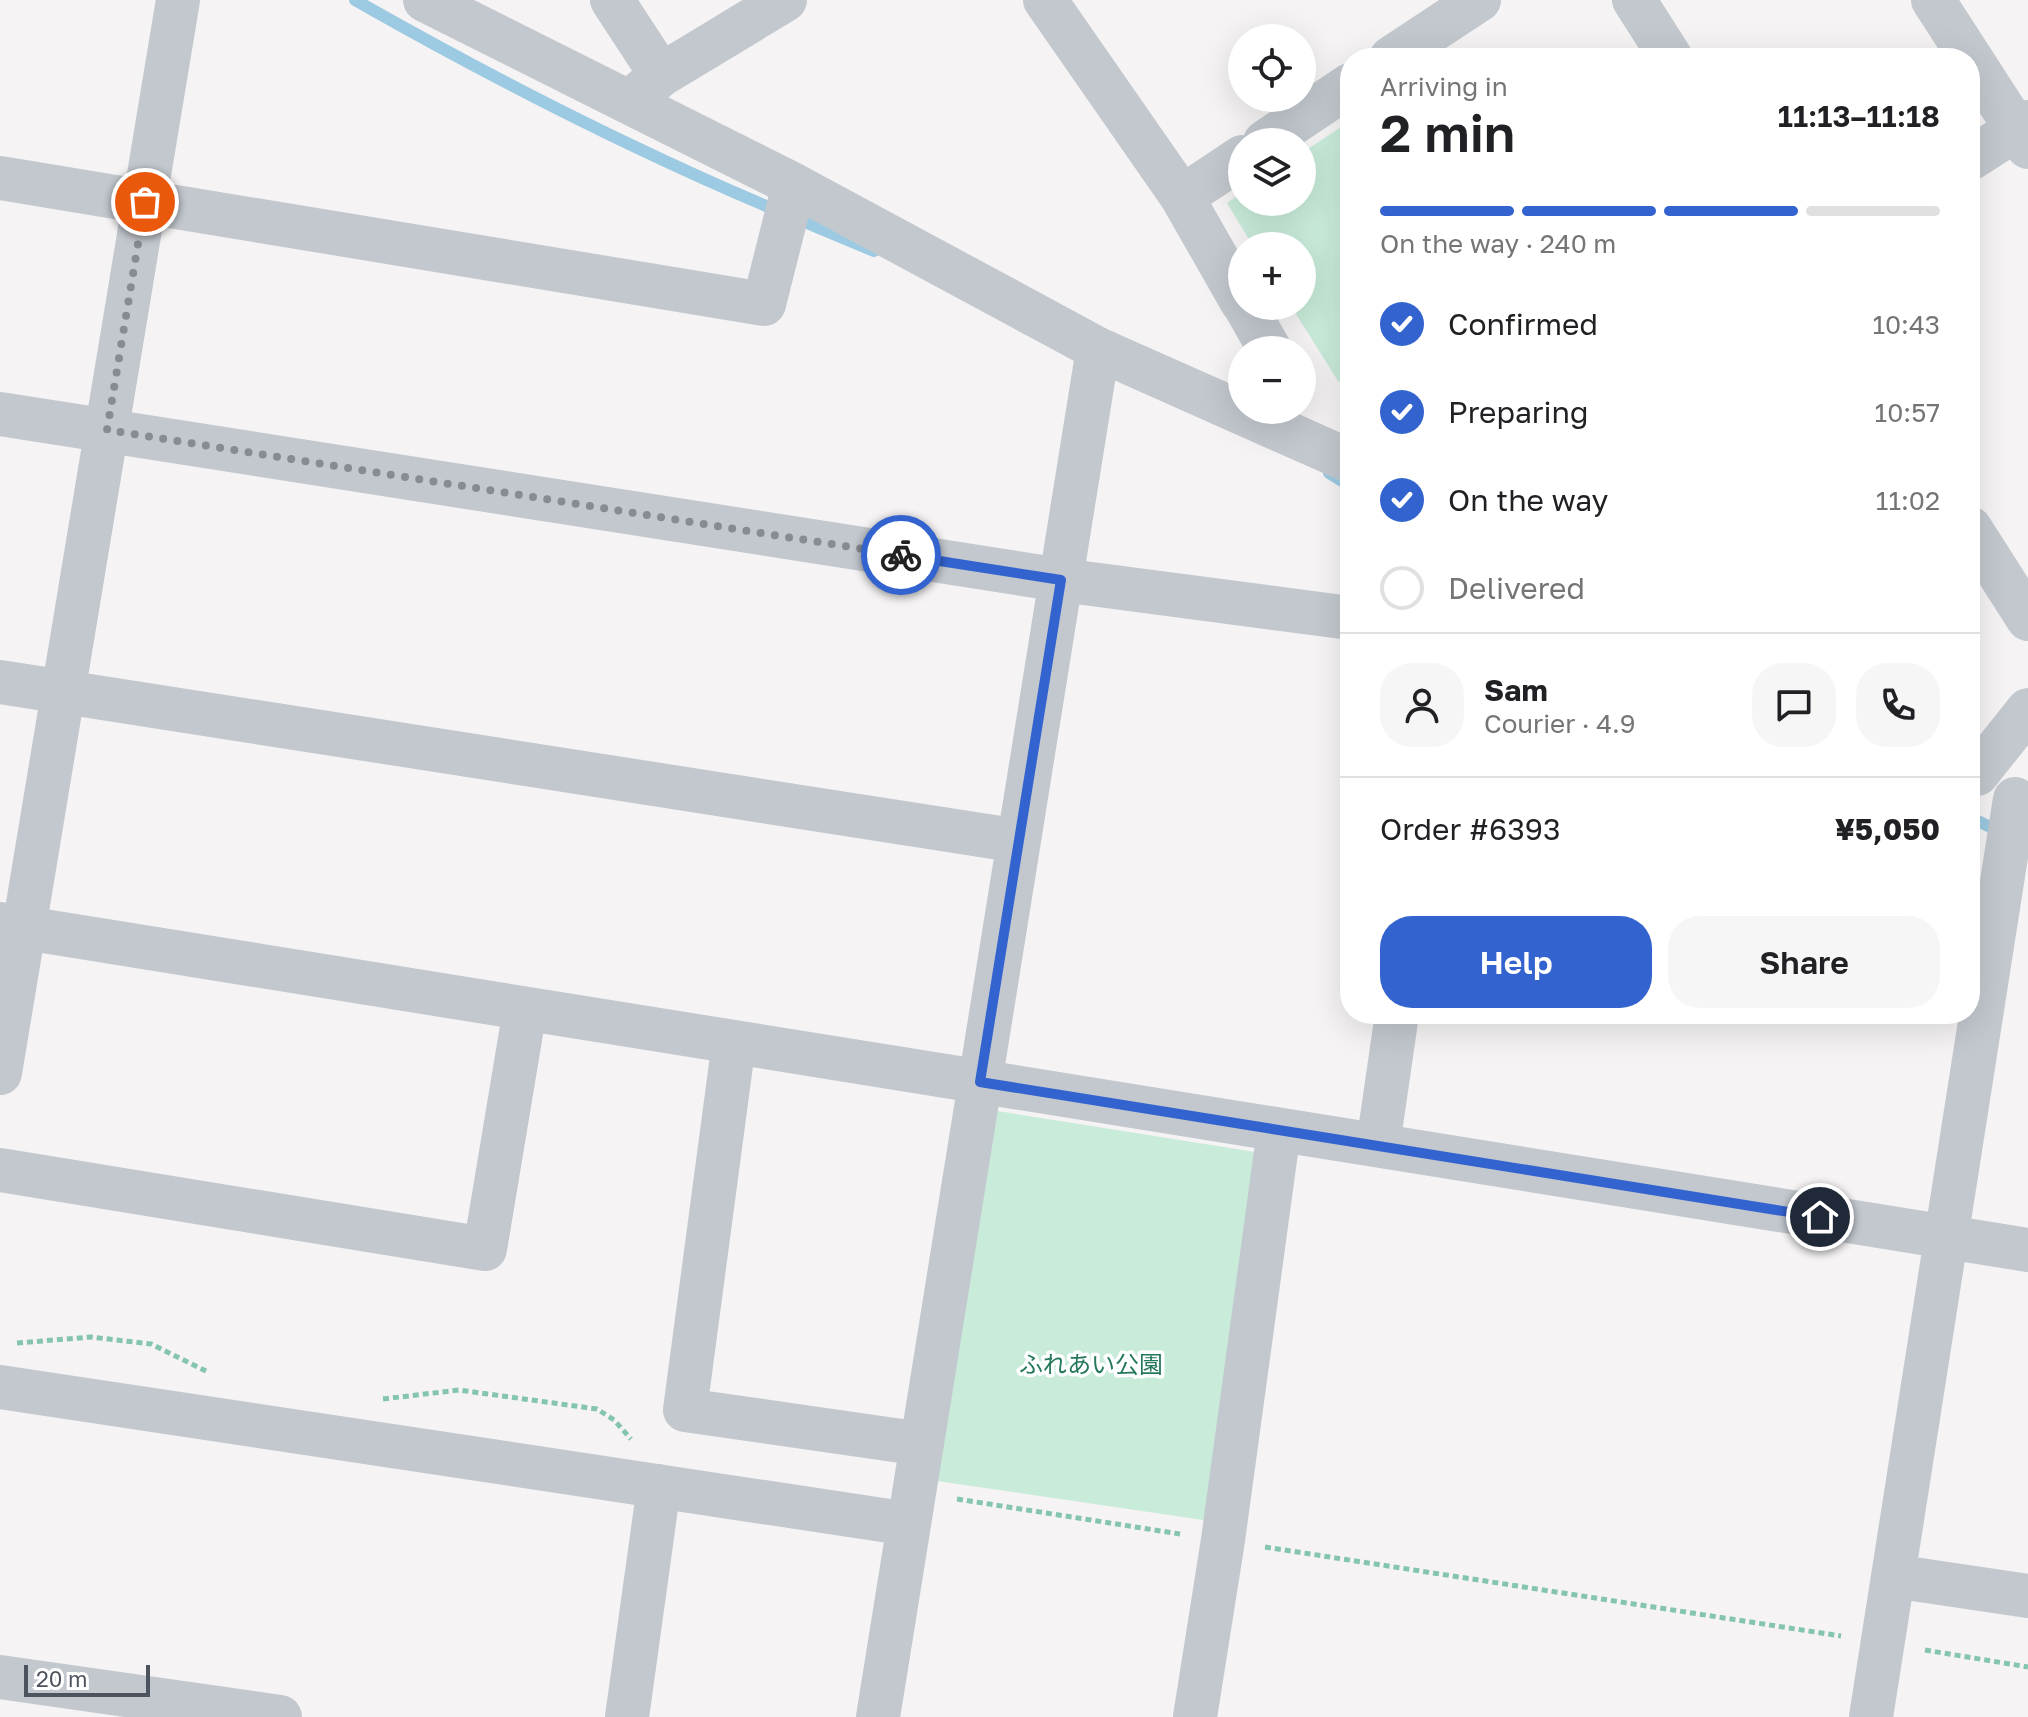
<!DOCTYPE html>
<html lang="en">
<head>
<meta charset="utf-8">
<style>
	body { margin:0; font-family:"Golos Text","Noto Sans JP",sans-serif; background:#f6f6f6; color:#202124; height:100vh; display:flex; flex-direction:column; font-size:30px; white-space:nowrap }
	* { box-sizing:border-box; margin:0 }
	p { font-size:26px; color:#757577 }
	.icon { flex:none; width:44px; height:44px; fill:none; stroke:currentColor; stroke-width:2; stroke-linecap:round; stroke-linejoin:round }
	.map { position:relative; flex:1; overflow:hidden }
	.side { position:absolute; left:1340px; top:48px; width:640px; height:976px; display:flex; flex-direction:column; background:#fff; border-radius:32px; box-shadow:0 8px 32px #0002 }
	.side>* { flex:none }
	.tools { position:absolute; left:1228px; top:24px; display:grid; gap:16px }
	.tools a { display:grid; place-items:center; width:88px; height:88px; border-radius:50%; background:#fff; box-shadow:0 8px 32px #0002; font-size:40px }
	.scale { position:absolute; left:24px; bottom:20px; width:126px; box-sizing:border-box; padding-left:8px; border:4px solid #4d545e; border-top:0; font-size:22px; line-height:28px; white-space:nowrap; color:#4d545e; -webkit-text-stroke:6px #fff; paint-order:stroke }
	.pin { position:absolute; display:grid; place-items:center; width:68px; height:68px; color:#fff; margin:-34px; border:4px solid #fff; border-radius:50%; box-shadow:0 2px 8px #0007 }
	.courier { position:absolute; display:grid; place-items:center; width:80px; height:80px; margin:-40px; border:6px solid #3363ce; border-radius:50%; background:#fff; color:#222; box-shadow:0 2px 10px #0007 }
	.summary em { font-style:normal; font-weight:600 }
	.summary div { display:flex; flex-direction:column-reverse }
	.summary { display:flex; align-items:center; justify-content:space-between; height:136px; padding:0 40px }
	h1 { font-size:52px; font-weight:600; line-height:60px }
	.bar { display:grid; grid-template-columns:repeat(4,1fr); gap:12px 8px; align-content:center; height:96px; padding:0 40px }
	.bar i { height:10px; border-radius:6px; background:#e0e0e0 }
	.bar .on { background:#3363ce }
	.bar p { grid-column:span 4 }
	.line { display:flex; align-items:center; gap:20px; padding:0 40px; border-top:2px solid #e0e0e0 }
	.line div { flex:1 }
	.round { display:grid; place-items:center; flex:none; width:84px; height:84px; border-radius:32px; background:#f6f6f6 }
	ol { padding:0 40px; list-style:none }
	li { display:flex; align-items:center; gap:24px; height:88px }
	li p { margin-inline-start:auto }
	li .icon { padding:8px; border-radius:50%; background:#3363ce; color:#fff; stroke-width:4 }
	li:last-child { color:#757577 }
	li i { width:44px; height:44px; border:4px solid #e0e0e0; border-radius:50% }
	.action { display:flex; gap:16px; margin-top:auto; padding:16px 40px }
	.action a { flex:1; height:92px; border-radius:32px; background:#3363ce; color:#fff; font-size:32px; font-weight:600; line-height:92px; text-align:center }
	.action a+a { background:#f6f6f6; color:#202124 }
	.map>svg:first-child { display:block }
</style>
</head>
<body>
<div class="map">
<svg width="2028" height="1717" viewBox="0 0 2028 1717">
	<rect width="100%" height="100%" fill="#f5f3f3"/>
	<path fill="#c9ebda" d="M1350 121V389L1338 381 1291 306H1302V246H1253L1227 203 1242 193V202H1302V153Z
		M991 1110 1255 1152 1210 1521 937 1481Z"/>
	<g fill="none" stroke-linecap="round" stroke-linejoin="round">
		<path stroke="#9ccae2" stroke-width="12" d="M355 0C492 78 633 150 778 211
			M795 218 874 251
			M1329 473 1350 486
			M1970 817 2000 832"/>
		<path stroke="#85c5ae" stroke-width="5" stroke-dasharray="6 4" stroke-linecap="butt" d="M17 1343 91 1337 151 1344 208 1372
			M383 1399 459 1390 597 1409 614 1420 631 1439
			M957 1499 1180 1534
			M1265 1547 1841 1636
			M1925 1650 2028 1667"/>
		<path stroke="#c3c8cf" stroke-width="44" d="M425 0 794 185 1098 349 1350 461
			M612 0 661 75
			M1045 0 1182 197 1242 302
			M1634 0 1671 58
			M1933 0 2028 147
			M1391 58 1479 0
			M629 102 661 75 785 0
			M1265 142 1350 85
			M1970 159 2028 122
			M0 178 764 304 794 185
			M1182 197 1242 157
			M1245 306 1270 350
			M0 414 1061 580 1350 618
			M1970 528 2028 619
			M0 682 1019 841
			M1977 774 2028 710
			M0 924 2028 1250
			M734 1042 685 1410 922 1444
			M0 1073 178 0
			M1378 1145 1397 1014
			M0 1170 485 1249 525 1009
			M0 1387 909 1524
			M1893 1576 2028 1596
			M0 1677 280 1717
			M627 1717 659 1486
			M878 1717 1098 349
			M1195 1717 1223 1540 1279 1130
			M1871 1717 2015 799"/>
	</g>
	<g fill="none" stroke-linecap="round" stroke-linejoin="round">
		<path stroke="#888c92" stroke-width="8" stroke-dasharray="0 14.4" d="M145 202 107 430 901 555"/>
		<path stroke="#3363ce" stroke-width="10" d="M901 555 1061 580 980 1082 1820 1217"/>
	</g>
	<g text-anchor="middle" stroke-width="7" stroke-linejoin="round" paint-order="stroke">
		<g font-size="24" fill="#257859" stroke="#fff">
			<text x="1091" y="1373">ふれあい公園</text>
		</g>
	</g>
</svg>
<div class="tools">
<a><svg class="icon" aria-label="locate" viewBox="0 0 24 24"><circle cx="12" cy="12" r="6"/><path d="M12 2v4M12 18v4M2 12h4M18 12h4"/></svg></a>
<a><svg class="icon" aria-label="layers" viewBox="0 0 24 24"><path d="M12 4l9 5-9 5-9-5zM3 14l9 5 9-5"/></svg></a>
<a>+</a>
<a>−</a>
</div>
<div class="scale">20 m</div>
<div class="pin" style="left:145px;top:202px;background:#ea580c"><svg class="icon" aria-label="bag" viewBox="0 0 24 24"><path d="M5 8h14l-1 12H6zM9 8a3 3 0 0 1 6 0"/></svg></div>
<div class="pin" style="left:1820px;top:1217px;background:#1f2937"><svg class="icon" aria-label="home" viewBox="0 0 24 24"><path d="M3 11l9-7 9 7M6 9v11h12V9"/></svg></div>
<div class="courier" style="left:901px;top:555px"><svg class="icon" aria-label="bike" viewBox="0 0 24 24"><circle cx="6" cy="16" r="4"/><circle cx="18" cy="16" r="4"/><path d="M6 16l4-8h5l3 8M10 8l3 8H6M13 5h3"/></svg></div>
<section class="side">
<div class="summary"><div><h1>2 min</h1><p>Arriving in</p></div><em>11:13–11:18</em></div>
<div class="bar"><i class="on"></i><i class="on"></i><i class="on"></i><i></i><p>On the way · 240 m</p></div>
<ol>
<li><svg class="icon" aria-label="check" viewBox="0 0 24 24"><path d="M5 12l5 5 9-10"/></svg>Confirmed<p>10:43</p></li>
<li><svg class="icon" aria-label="check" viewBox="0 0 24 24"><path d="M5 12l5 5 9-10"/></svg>Preparing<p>10:57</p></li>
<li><svg class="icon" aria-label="check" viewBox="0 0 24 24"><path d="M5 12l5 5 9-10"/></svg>On the way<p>11:02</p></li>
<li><i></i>Delivered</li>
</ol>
<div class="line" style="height:144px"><a class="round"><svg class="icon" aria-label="person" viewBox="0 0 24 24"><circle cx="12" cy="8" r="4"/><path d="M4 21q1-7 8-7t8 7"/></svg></a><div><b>Sam</b><p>Courier · 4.9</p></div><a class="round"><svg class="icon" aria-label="chat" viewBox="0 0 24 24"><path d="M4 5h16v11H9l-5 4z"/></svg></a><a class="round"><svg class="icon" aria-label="phone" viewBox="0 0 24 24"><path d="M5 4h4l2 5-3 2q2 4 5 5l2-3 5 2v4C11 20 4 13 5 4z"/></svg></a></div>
<div class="line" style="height:104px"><div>Order #6393</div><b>¥5,050</b></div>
<div class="action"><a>Help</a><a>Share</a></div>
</section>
</div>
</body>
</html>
